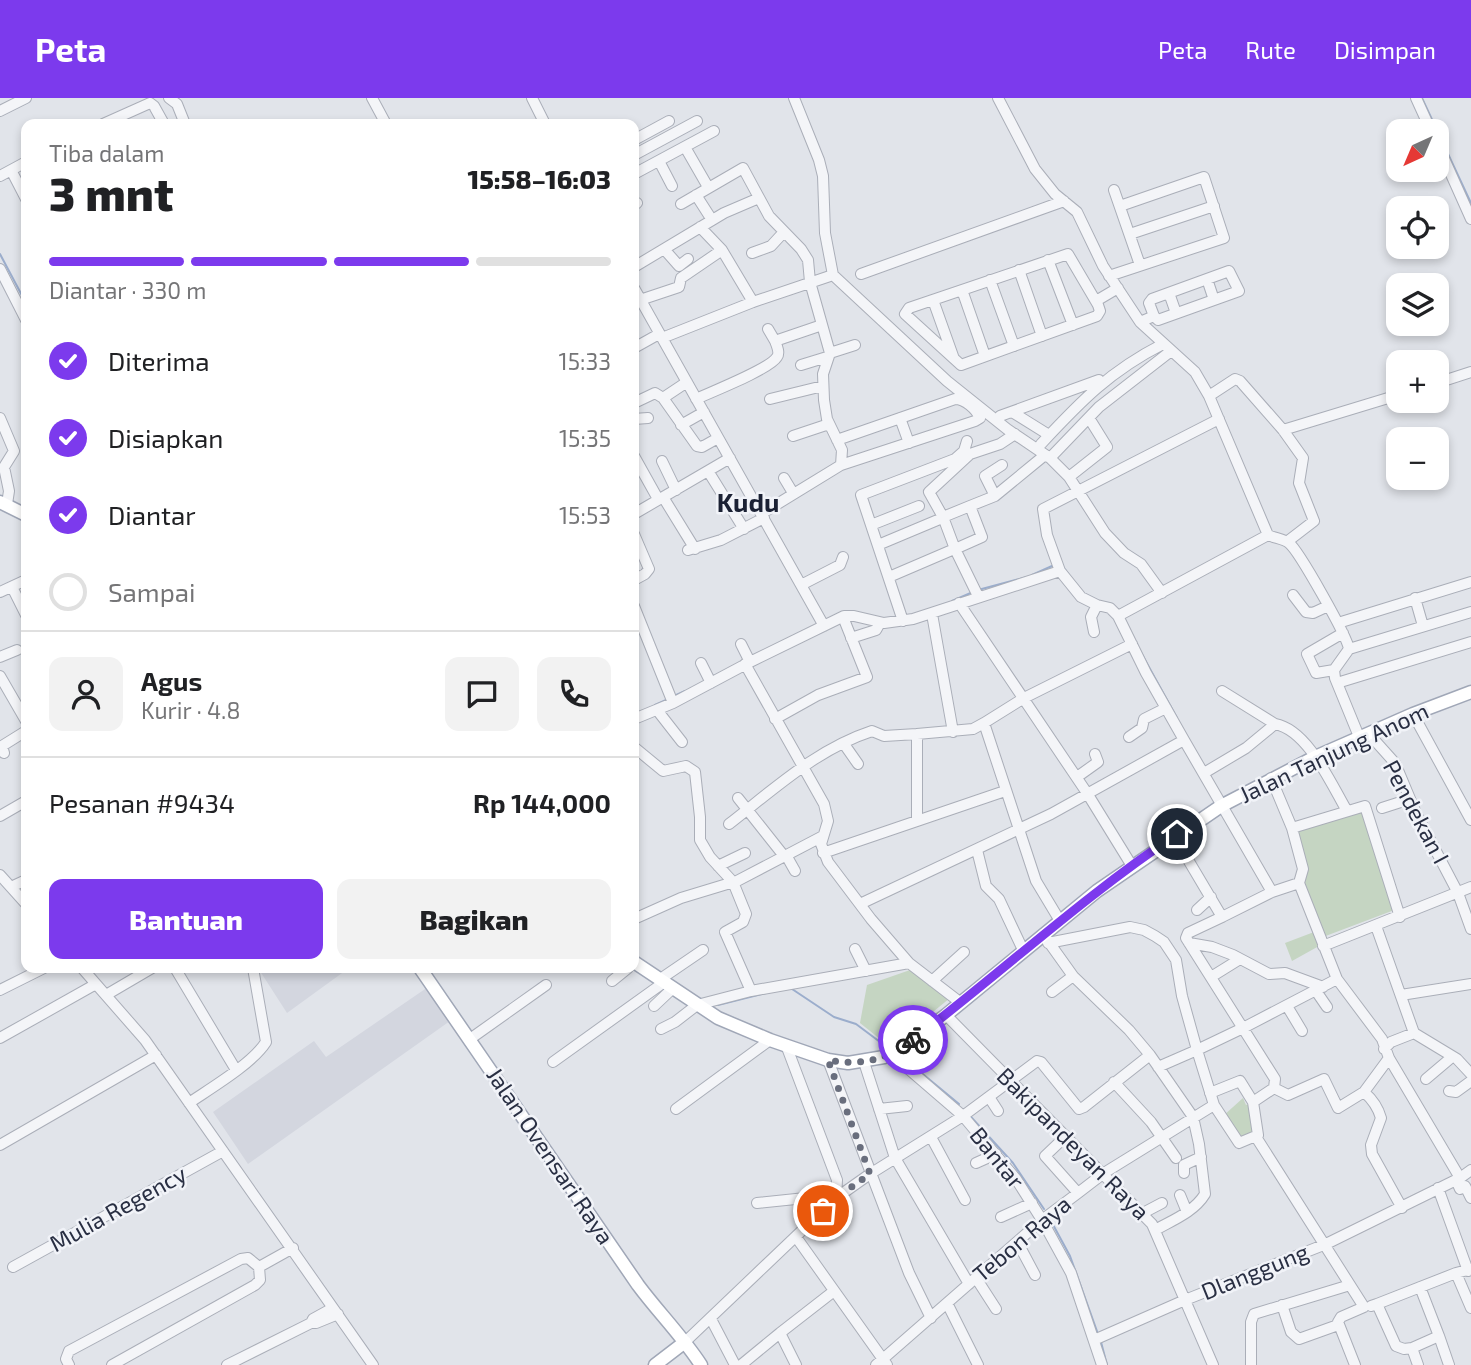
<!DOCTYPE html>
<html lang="id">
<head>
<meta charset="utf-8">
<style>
	body { margin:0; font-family:"Exo 2",sans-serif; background:#f2f2f2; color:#202124; height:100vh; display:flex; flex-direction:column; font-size:26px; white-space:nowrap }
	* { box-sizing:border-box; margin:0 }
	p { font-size:23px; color:#757577 }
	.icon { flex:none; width:38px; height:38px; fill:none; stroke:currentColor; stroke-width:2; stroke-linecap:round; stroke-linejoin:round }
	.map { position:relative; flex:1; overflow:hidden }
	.sheet { position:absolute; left:21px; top:21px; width:618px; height:854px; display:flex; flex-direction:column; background:#fff; border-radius:14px; box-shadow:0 4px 10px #0003 }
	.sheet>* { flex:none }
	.needle { width:46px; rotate:224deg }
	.tools { position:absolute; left:1386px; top:21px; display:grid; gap:14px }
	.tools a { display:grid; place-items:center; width:63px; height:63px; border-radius:14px; background:#fff; box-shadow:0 4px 10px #0003; font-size:35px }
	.pin { position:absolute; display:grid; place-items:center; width:60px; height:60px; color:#fff; margin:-30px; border:4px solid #fff; border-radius:50%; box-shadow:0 2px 7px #0007 }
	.courier { position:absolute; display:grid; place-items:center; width:70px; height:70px; margin:-35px; border:5px solid #7c3aed; border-radius:50%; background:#fff; color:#222; box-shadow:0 2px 9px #0007 }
	.headline em { font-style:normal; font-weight:800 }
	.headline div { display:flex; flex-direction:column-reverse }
	.headline { display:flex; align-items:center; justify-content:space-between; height:119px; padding:0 28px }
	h1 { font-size:46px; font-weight:800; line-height:52px }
	.bar { display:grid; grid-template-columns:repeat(4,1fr); gap:10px 7px; align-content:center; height:84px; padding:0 28px }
	.bar i { height:9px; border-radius:5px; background:#e0e0e0 }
	.bar .active { background:#7c3aed }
	.bar p { grid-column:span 4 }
	.line { display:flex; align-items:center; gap:18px; padding:0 28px; border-top:2px solid #e0e0e0 }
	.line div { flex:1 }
	.round { display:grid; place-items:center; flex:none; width:74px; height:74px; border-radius:14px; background:#f2f2f2 }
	ol { padding:0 28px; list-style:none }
	li { display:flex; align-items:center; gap:21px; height:77px }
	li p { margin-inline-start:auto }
	li .icon { padding:7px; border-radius:50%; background:#7c3aed; color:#fff; stroke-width:4 }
	li:last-child { color:#757577 }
	li i { width:38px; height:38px; border:4px solid #e0e0e0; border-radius:50% }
	.button { display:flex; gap:14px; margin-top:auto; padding:14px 28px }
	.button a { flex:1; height:80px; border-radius:14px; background:#7c3aed; color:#fff; font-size:28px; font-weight:800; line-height:80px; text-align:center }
	.button a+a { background:#f2f2f2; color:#202124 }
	header { display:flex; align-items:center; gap:42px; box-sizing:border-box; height:98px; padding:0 35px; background:#7c3aed; color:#fff }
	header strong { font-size:33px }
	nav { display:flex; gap:38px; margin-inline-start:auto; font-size:24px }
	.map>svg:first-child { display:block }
</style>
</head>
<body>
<header>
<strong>Peta</strong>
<nav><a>Peta</a><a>Rute</a><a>Disimpan</a></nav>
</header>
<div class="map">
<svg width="1471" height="1267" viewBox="0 0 1471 1267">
	<rect width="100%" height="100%" fill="#e1e4ea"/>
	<path fill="#d3d6df" d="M258 870H349L287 915Z
		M428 889 450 923 248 1066 213 1014 314 943 326 959Z"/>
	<path fill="#c5d5c2" d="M1363 706 1397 811 1323 839 1303 784 1294 729Z
		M1314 834 1319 848 1292 863 1285 845Z
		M913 871 950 900 890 949 860 925 867 887Z
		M1243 1000 1246 1007 1250 1005 1257 1034 1239 1044 1223 1018Z"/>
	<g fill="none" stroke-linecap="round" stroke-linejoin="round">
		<path stroke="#9badcc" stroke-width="2" d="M1422 0 1471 105
			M0 156 26 205
			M1064 470 1071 480
			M1032 477 1052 468
			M978 492 1027 479
			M952 503 973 494
			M1139 551 1177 620
			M674 598 685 593
			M655 607 666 602
			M792 891 834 919 856 926 888 950
			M718 907 770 894
			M901 958 959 1006
			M971 1019 1013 1065 1044 1111
			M1051 1123 1070 1158 1098 1236
			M1101 1244 1107 1267"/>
		<g stroke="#aaaeb8" stroke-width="12">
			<path id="minor" d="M169 0 177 6 185 26
				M372 0 386 26
				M532 0 545 26
				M794 0 819 62 823 78 825 135 833 177
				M998 0 1035 71 1055 96 1077 114 1103 168 1140 224 1195 274 1209 298 1268 437
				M1416 0 1431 33
				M0 13 26 0
				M103 26 150 5 154 8 164 26
				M634 42 669 23
				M1437 45 1471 121
				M685 49 708 89
				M634 57 697 23
				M659 63 672 88
				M11 72 26 101
				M634 76 714 33
				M0 78 26 64
				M1114 92 1140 167
				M696 97 712 122
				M681 106 743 70 769 118 801 151 808 162 810 184 830 255 823 276 824 302 827 321 842 352 841 367
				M634 107 637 105
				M700 129 722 152 753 204
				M1130 136 1214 108
				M664 151 679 168 688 161
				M752 155 771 148 783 135
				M1068 156 1098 207 1100 213 1097 218 961 267 905 216 909 210Z
				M1048 162 1073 227
				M634 169 724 115 759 100
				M0 171 26 222
				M1019 172 1042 238
				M861 176 1064 103
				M1109 178 1224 140 1204 79 1120 108
				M1207 181 1214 202
				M990 182 1014 248
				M634 190 824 528
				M962 192 985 258
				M1169 195 1176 215
				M640 202 679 189 681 180 722 152
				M933 202 953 258
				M1096 203 1118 190
				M1140 224 1154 218 1158 222 1239 193 1229 173 1152 201 1149 205 1154 218
				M768 231 775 243
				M662 240 753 204 833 177 947 283 1007 331 1050 360
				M634 250 659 236
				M830 255 855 247
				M801 267 827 259
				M687 284 663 300 697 348 702 349 718 340
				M1437 285 1471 274
				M1209 298 1235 281 1240 283 1283 332 1303 360 1299 385 1314 423 1288 443
				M696 301C711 294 770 271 777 259 780 255 777 248 775 243L822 227
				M770 301 823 288
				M634 305 655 295 663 300
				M1012 314 1049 337
				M1000 318 1099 282
				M0 320 14 353 4 369 9 393 7 406
				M900 320 909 345
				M634 321 648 320
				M681 327 704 314
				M1283 332 1398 297
				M793 338 829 326
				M1041 346C1081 303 1110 273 1163 246
				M634 358 658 401
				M662 363 676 392
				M708 373 744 431
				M1069 379 1107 349 1089 320
				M784 380 793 395
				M995 398 985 378 1002 367
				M663 399 695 451
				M634 416 730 360
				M761 416 841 367 975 323 980 320C976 311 965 301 955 301L837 342
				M943 419 970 408
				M871 427 919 408
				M634 436 649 471 645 476 634 482
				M878 447 940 421
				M955 451 982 439 970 408 995 398 1045 357
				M688 452 721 442 764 420
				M1060 473 1047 437 1043 411 1219 321
				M889 479 952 452
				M801 487 840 467 843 459
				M12 489 26 517
				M0 494 26 482
				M1162 495 1141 466 1124 455 1105 435 1069 379 1050 360 1099 309 1171 253
				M1293 497 1306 514 1313 515 1328 508
				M978 498 955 451 943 419 929 394 970 356 1000 346 1015 336
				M1415 500 1423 528
				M959 505 1087 695 1132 768
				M634 508 673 605
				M932 516 953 634
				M1118 518 1268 437C1274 440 1284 441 1289 445 1299 453 1347 538 1349 551L1334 572 1335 580 1360 641
				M903 523 861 397 955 361 964 353 967 343
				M1338 525 1471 484
				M1094 534 1091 519 1097 507
				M851 540 876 532 880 525
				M741 546 750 564
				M1349 551 1471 514
				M0 559 17 552
				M701 565 711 585
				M745 566 824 706 828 723 821 746 828 764 871 821 909 865 961 905
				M1334 572 1316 575 1307 556 1343 535
				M0 578 26 623
				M1337 585 1471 544
				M1222 593 1275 626
				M657 612 682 644
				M1413 616 1471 722
				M634 621 673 605 750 564 844 518H854L884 525 913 521 1060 473 1081 499 1097 507 1110 510 1118 518 1146 575 1184 642 1272 794 1299 785 1337 881 1382 941 1389 960 1460 1080 1326 1146 1185 1202 1094 1242
				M775 621 818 597 867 579 843 519
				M984 625 1036 783 1060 823
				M1369 636 1395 665 1416 715 1458 795 1471 831
				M1129 639 1142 630 1144 621 1166 610
				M844 646 858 666
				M634 649 663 673 686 668 695 674 700 719V742L710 759 733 784 746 816 743 824 725 834 751 893
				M4 655 2 648 26 633
				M1204 675 1246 650 1275 626C1308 632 1331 686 1347 713
				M1077 679 1098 664 1095 656
				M1271 680 1292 730
				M738 700 784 758
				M1382 710 1410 701
				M0 718 26 703
				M917 723V636L973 631 984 625 1024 600 1132 546
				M729 726C774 691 817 651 872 633L884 638 917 636
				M1174 738 1222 819 1188 835 1186 840 1275 981 1274 990
				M977 752 986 788 999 801 1023 852
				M823 755 1005 693
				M786 757 795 773
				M718 768 745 755
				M0 777 26 806
				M1299 785 1303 771 1292 730 1365 708 1400 819
				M11 789 26 782
				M860 806 1051 716 1184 642
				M1197 812 1211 799
				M1222 819 1272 794
				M634 821 681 800 737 783 823 738
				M1376 828 1414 935 1457 961 1471 976
				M1043 836 1073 878 1129 932 1150 957 1193 1019 1199 1046 1205 1096C1194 1114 1173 1122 1155 1132
				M1048 845 1130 829 1144 832 1155 838 1164 844 1176 862 1182 898 1197 952 1158 969
				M1189 845 1212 849 1233 857 1269 876 1285 875 1323 889
				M1323 848 1471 789
				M855 851 866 873
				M82 870 145 942 373 1267
				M175 870 236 972
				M1211 879 1240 861
				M659 882 703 852
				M612 883 628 870
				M932 883 964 854
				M0 892 44 870
				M1316 893 1327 909
				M1052 894 1073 878
				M106 897 152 870
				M1401 897 1471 886
				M654 908 672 891
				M1287 908 1302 933
				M946 917 1152 1126 1213 1267
				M661 931 675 924 697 907 751 893 909 865
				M0 940 96 886
				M470 941 546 887
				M786 947 837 1082 836 1100
				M1384 951 1391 944 1414 935
				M891 956 963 1018 1016 1081 1042 1122 1071 1175 1102 1267
				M828 962 909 1175 931 1220
				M553 964 663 885
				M864 964 895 1060 969 1186
				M1426 981 1452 959
				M1114 984 1151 1024 1176 1060
				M1274 990 1253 1004 1258 1037 1239 1045 1214 1007 1197 952 1243 930 1337 881
				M1274 990 1288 997 1324 981 1338 1010 1364 994C1372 1001 1378 1009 1381 1020L1371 1047 1372 1056 1402 1110
				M1449 993 1456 994 1471 983
				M1364 994 1389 960
				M1210 995 1240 983 1253 1004
				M989 999 998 1013
				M189 1005C211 990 252 966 266 944L253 870
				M676 1011 770 942
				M879 1011 907 1008
				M1066 1038 1045 1058 1078 1095
				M931 1039 965 1102
				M1256 1039 1364 1209 1341 1219 1338 1224 1355 1267
				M0 1047 156 957
				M976 1065 996 1056
				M1184 1075V1067L1201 1059
				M1460 1080 1471 1072
				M1456 1082 1460 1091 1465 1088 1471 1100
				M1438 1090 1468 1173
				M1180 1097 1187 1114
				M757 1105 815 1099 837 1092
				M1143 1115 1162 1105
				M1001 1119 1032 1105
				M796 1139 887 1267
				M1018 1145 1035 1177
				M13 1169 223 1053
				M1456 1175 1471 1210
				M976 1180 996 1211
				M947 1205 978 1267
				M1377 1206 1456 1175 1471 1171
				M1282 1207 1291 1234 1299 1241 1338 1227
				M1371 1208 1377 1206 1396 1248 1404 1251 1412 1250 1418 1267
				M333 1210 313 1221 311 1225H316L338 1216
				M711 1221 735 1267
				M780 1235 834 1193
				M1439 1238 1449 1267
				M685 1244 836 1100 870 1076 963 1018 1037 963 1041 964 1079 1011 1084 1009 1150 957
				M1412 1250 1439 1238 1420 1189
				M69 1267 66 1261 69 1253 241 1161 248 1160 259 1169
				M112 1267 255 1187 260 1182 259 1169 293 1150
				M227 1267 311 1225
				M741 1267 780 1235 796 1267
				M876 1267 1042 1122 1078 1095 1104 1075 1214 1007
				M1251 1267V1224L1254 1216 1350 1187"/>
		</g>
		<g stroke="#a0a7b7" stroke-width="15">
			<path id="major" d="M0 404 26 417
				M634 864 718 920 770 942 828 962 848 965 884 959 903 949 946 917 1097 793 1221 708 1315 659 1413 616 1471 594
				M420 870 638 1187C658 1214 683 1239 701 1267
				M655 1267 685 1244"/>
		</g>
		<use href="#minor" stroke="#f4f5f8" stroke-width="10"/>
		<use href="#major" stroke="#fff" stroke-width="12"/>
	</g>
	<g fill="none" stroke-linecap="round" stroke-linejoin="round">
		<path stroke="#696e7d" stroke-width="7" stroke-dasharray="0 12.6" d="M823 1113 836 1100 870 1076 828 962C861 968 887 962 913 942"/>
		<path stroke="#7c3aed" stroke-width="9" d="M913 942C1002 874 1084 798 1177 736"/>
	</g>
	<g text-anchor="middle" stroke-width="5" stroke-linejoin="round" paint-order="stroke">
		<g font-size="23" fill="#292f43" stroke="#f1f3f8">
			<text transform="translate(1334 655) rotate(-25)" y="8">Jalan Tanjung Anom</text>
			<text transform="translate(1416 714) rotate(62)" y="8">Pendekan I</text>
			<text transform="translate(1073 1046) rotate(45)" y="8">Bakipandeyan Raya</text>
			<text transform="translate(550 1058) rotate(56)" y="8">Jalan Ovensari Raya</text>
			<text transform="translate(997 1060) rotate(51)" y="8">Bantar</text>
			<text transform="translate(118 1111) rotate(-29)" y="8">Mulia Regency</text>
			<text transform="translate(1022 1141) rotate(-40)" y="8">Tebon Raya</text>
			<text transform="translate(1255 1174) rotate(-22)" y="8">Dlanggung</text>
		</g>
		<g font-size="26" font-weight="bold" fill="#1b2134" stroke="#f1f3f8">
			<text x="748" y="414">Kudu</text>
		</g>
	</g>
</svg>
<div class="tools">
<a><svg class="needle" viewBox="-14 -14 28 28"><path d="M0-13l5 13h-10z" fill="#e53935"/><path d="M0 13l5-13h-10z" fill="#757577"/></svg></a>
<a><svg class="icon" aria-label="locate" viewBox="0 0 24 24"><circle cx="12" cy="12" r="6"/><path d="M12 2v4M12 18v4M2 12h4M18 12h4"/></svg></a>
<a><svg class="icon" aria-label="layers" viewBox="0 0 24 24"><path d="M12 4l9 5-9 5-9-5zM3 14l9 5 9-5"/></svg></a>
<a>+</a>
<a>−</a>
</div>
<div class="pin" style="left:823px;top:1113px;background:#ea580c"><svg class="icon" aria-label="bag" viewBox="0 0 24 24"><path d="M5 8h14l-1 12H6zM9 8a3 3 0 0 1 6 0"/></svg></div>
<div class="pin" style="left:1177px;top:736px;background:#1f2937"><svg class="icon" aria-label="home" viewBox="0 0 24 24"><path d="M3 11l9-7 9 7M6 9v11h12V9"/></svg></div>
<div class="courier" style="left:913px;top:942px"><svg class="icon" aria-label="bike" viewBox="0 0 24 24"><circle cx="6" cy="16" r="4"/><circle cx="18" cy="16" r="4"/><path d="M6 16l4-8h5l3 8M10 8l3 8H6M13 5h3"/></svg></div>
<section class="sheet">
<div class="headline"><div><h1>3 mnt</h1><p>Tiba dalam</p></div><em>15:58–16:03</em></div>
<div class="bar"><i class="active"></i><i class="active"></i><i class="active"></i><i></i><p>Diantar · 330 m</p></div>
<ol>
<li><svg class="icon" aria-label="check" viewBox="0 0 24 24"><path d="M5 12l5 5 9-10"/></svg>Diterima<p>15:33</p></li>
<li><svg class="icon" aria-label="check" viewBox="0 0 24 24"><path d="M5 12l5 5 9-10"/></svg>Disiapkan<p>15:35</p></li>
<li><svg class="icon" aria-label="check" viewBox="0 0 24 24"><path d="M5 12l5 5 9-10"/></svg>Diantar<p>15:53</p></li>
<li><i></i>Sampai</li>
</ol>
<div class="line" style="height:126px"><a class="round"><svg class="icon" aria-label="person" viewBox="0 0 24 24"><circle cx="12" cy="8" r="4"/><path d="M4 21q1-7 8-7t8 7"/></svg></a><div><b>Agus</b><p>Kurir · 4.8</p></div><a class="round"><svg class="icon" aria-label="chat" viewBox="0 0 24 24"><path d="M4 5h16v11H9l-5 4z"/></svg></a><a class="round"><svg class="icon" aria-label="phone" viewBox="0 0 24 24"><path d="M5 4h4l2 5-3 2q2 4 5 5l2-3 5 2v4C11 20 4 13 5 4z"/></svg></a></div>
<div class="line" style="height:91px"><div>Pesanan #9434</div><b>Rp 144,000</b></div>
<div class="button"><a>Bantuan</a><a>Bagikan</a></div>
</section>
</div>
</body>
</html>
